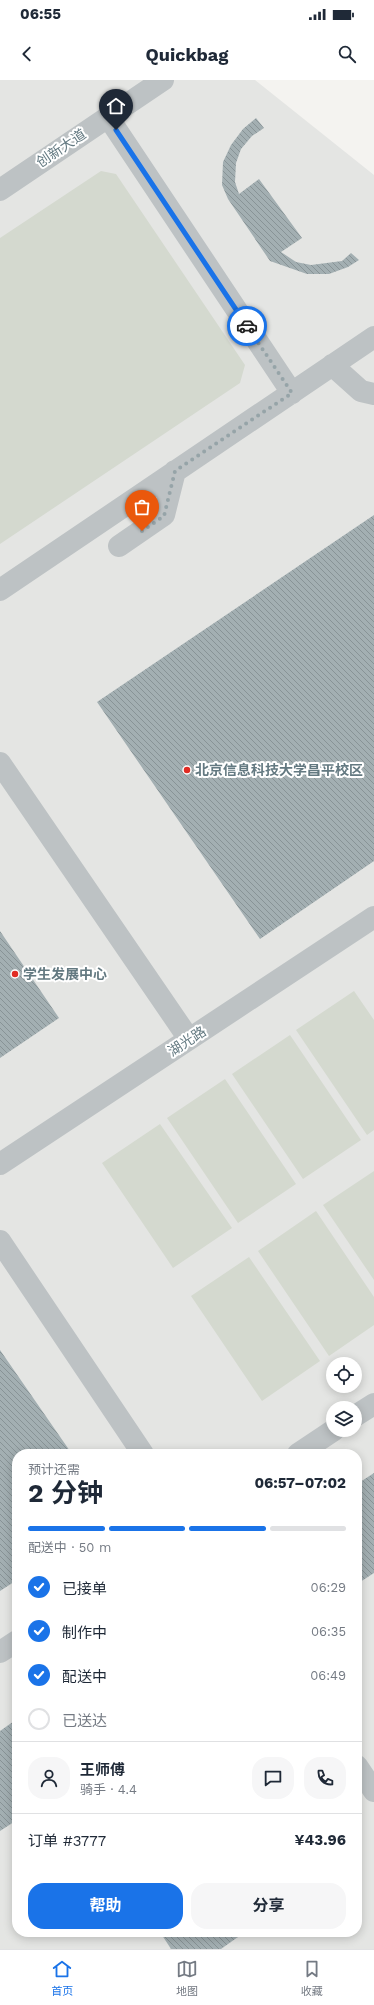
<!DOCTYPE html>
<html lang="zh">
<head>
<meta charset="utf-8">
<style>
	body { margin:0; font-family:"Work Sans","Noto Sans SC",sans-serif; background:#f6f6f7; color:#1f2937; height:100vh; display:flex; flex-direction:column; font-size:15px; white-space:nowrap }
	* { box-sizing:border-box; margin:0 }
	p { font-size:13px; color:#747a83 }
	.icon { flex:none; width:22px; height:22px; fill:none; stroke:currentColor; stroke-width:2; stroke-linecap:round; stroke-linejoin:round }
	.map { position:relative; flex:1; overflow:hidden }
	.panel { position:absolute; left:12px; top:1369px; width:350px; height:488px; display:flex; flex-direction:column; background:#fff; border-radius:16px; box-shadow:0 2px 10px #0003 }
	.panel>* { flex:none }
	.controls { position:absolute; left:326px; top:1277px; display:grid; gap:8px }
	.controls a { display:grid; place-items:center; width:36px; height:36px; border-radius:50%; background:#fff; box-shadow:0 2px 10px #0003; font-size:20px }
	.pin { position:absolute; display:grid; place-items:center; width:34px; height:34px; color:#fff; margin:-41px -17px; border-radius:50% 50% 50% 0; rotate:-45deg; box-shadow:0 0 4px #0007 }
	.pin .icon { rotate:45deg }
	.courier { position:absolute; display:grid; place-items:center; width:40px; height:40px; margin:-20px; border:3px solid #1a73e8; border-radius:50%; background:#fff; color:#222; box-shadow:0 1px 5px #0007 }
	.summary em { font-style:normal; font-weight:700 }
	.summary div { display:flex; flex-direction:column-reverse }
	.summary { display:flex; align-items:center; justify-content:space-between; height:68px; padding:0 16px }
	h1 { font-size:26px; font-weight:700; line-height:30px }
	.bar { display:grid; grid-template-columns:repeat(4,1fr); gap:6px 4px; align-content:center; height:48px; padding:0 16px }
	.bar i { height:5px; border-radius:3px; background:#e0e1e3 }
	.bar .current { background:#1a73e8 }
	.bar p { grid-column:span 4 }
	.line { display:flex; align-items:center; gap:10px; padding:0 16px; border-top:1px solid #e0e1e3 }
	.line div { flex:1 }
	.round { display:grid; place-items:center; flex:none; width:42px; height:42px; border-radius:16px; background:#f6f6f7 }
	ol { padding:0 16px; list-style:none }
	li { display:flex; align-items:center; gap:12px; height:44px }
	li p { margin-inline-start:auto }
	li .icon { padding:4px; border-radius:50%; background:#1a73e8; color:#fff; stroke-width:4 }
	li:last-child { color:#747a83 }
	li i { width:22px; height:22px; border:2px solid #e0e1e3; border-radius:50% }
	.button { display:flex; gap:8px; margin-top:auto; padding:8px 16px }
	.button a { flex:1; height:46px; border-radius:16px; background:#1a73e8; color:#fff; font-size:16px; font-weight:700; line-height:46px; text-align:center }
	.button a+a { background:#f6f6f7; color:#1f2937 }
	.status { display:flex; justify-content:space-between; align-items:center; height:28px; padding:0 20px; background:#fff; direction:ltr }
	.status svg { height:11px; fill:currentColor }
	header { display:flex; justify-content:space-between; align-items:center; height:52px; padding:0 16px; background:#fff; font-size:18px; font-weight:700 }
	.tab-bar { display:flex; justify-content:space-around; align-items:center; height:56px; border-top:1px solid #e0e1e3; background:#fff; font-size:11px; color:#747a83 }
	.tab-bar a { display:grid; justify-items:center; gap:2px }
	.tab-bar .current { color:#1a73e8 }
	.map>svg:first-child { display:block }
</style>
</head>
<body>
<div class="status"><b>06:55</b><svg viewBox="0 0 49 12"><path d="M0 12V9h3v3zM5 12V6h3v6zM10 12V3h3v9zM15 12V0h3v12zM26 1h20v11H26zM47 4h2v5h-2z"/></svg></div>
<header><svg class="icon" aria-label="back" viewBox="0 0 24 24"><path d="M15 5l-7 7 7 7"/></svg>Quickbag<svg class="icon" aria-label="search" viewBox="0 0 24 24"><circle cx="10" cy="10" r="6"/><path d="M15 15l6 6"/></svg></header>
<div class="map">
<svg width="374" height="1869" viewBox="0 0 374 1869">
	<defs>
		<pattern id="building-back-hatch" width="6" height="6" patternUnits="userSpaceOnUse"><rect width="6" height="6" fill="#a3afb2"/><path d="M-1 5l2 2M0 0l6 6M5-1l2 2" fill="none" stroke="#889396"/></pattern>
	</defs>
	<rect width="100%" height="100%" fill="#f4f3f0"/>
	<path fill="#e4e5e3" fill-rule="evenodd" d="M0 0H255L374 95V1869H0ZM333 1284H355V1306H333ZM333 1328H355V1350H333ZM17 1374H357V1852H17Z"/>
	<path fill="#d4d9cf" d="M101 91 116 94 245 285 240 303 0 464V158Z
		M354 911 374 940V1050L367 1055 296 950Z
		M290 955 361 1060 303 1099 232 994Z
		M225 999 296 1104 238 1143 167 1038Z
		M160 1044 232 1148 173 1188 102 1083Z
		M374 1091V1200L323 1125Z
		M316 1131 374 1217V1245L329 1276 258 1171Z
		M249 1177 320 1281 262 1321 191 1216Z"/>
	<path fill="url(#building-back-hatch)" d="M256 38 264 48 252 56 241 69 236 83 235 102 239 114 259 99 302 158 281 172 296 182 311 185 342 181 351 173 359 180 348 187 329 194H307L270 181 228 119 222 105 223 82 231 65 243 49Z
		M374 435V781L260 859 97 622Z
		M0 851 59 938 0 978Z
		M0 1270 72 1374H17V1500L0 1511Z
		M374 1393V1493L357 1504V1404Z
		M17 1639V1740L0 1751V1651Z
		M160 1852H245L221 1869H171Z"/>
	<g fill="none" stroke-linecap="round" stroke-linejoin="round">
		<path stroke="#bdc2c4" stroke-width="22" d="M108 37 292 313
			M0 110 163 0
			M332 285 361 311 374 314
			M119 466 164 435 175 391
			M0 510 374 257
			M0 683 189 959
			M0 1084 374 837
			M0 1161 143 1374
			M355 1336 374 1324
			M298 1374 334 1350
			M0 1572 17 1561
			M357 1686 374 1711"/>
	</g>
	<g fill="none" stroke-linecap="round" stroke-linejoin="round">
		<path stroke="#96a4a8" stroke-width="4" stroke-dasharray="0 7.2" d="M142 451 164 436 175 391 292 313 247 246"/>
		<path stroke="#1a73e8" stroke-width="5" d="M116 50 247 246"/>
	</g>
	<g fill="#e12b23" stroke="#fff" stroke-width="1.5">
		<circle cx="187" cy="690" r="4"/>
		<circle cx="15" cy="894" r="4"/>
	</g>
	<g text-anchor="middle" stroke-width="4" stroke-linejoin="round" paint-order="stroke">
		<g font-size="14" fill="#637981" stroke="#fff">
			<text transform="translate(61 68) rotate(-34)" y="5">创新大道</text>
			<text transform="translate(187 961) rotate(-33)" y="5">湖光路</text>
		</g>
		<g font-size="14" font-weight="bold" fill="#637981" stroke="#fff" text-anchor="start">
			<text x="195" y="695">北京信息科技大学昌平校区</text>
			<text x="23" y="899">学生发展中心</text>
		</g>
	</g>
</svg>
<div class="controls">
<a><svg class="icon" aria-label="locate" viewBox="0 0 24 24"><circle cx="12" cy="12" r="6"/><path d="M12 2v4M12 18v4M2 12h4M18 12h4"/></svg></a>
<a><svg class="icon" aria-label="layers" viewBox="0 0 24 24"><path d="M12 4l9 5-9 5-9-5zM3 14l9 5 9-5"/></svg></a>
</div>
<div class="pin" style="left:142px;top:451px;background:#ea580c"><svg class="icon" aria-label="bag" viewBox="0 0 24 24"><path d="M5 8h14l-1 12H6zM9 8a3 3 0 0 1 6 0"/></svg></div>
<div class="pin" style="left:116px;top:50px;background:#1f2937"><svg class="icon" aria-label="home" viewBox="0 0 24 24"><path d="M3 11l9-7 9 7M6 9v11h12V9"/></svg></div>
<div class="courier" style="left:247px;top:246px"><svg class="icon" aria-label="car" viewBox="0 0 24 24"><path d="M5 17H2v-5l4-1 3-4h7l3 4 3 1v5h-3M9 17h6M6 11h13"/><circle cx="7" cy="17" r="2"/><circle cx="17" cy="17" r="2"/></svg></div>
<section class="panel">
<div class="summary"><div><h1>2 分钟</h1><p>预计还需</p></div><em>06:57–07:02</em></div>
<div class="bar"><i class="current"></i><i class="current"></i><i class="current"></i><i></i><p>配送中 · 50 m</p></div>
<ol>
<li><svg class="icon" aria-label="check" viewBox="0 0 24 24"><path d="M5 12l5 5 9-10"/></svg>已接单<p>06:29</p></li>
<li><svg class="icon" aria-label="check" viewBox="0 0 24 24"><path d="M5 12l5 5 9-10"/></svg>制作中<p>06:35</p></li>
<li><svg class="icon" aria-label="check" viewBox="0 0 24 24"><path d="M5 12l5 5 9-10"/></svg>配送中<p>06:49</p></li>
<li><i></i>已送达</li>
</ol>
<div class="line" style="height:72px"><a class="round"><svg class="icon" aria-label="person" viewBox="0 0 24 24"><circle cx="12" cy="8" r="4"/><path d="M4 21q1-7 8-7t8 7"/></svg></a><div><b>王师傅</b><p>骑手 · 4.4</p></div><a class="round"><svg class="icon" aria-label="chat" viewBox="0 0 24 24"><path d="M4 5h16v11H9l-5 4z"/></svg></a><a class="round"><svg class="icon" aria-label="phone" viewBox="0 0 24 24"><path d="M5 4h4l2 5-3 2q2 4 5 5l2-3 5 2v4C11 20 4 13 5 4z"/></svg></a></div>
<div class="line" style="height:52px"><div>订单 #3777</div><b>¥43.96</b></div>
<div class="button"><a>帮助</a><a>分享</a></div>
</section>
</div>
<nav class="tab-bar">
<a class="current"><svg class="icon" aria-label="home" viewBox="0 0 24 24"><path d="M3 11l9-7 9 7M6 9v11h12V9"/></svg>首页</a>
<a><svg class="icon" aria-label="map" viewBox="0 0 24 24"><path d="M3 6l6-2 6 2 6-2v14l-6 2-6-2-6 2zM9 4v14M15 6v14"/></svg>地图</a>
<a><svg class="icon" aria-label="saved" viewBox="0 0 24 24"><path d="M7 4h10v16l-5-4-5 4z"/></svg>收藏</a>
</nav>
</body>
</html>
